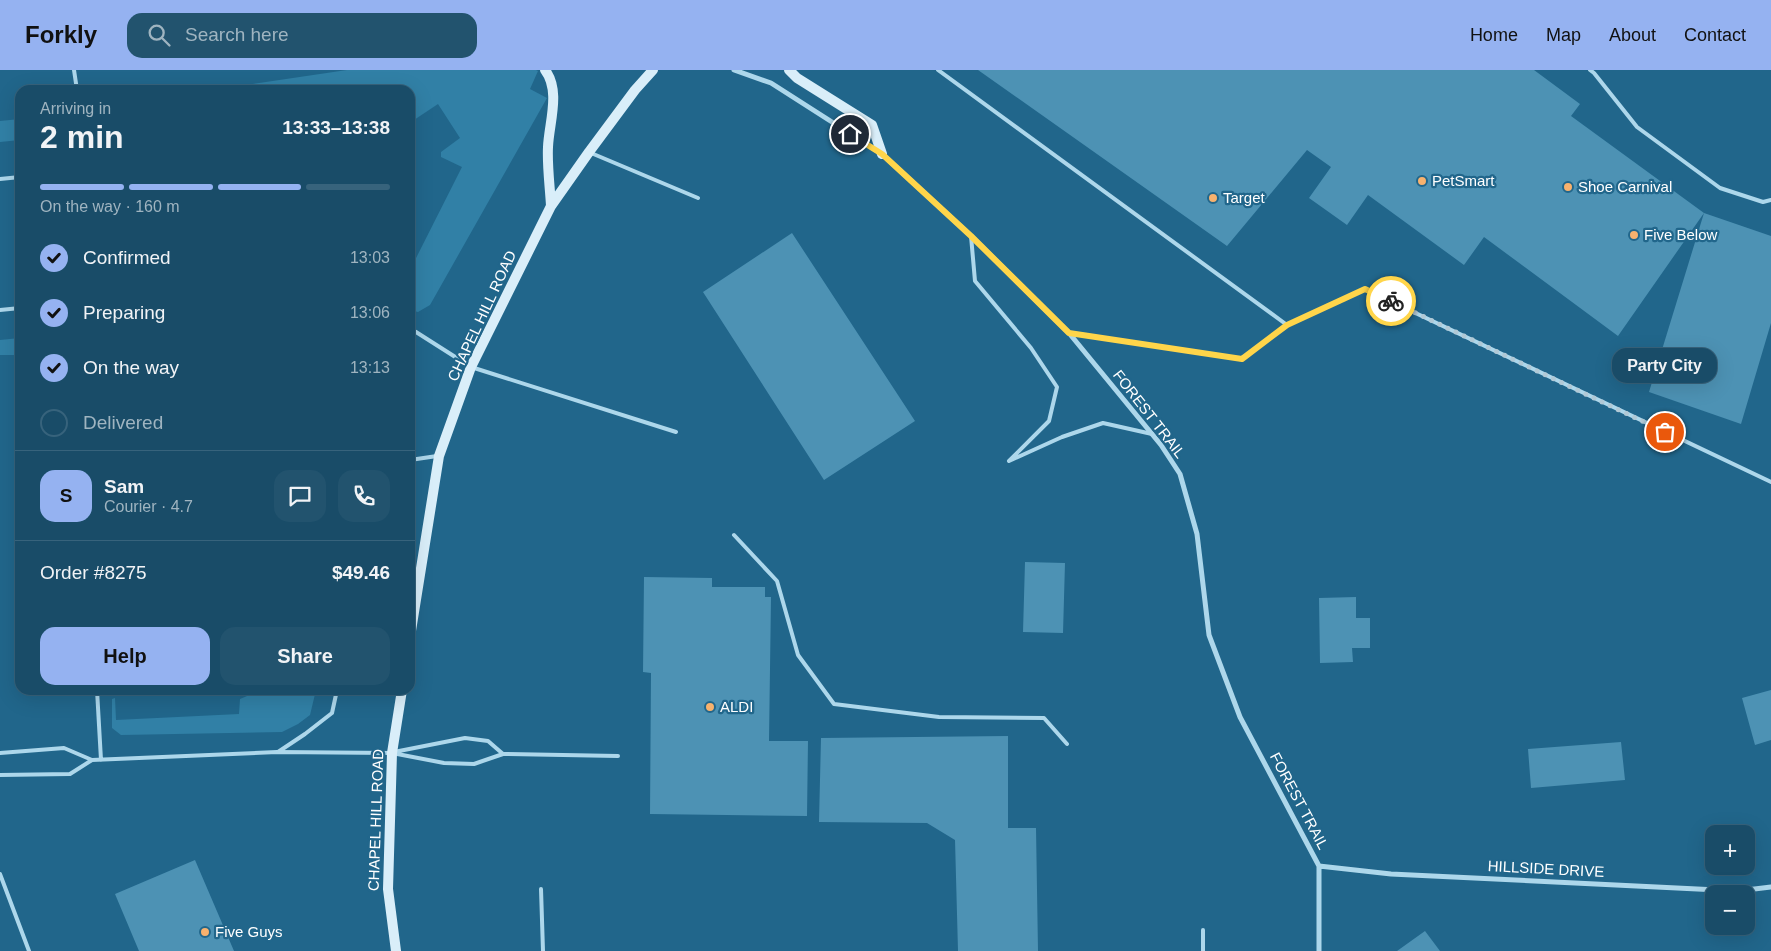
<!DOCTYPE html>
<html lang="en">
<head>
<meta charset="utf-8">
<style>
	body { margin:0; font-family:Arial,sans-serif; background:#22536e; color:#f1f3f6; height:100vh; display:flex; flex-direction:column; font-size:19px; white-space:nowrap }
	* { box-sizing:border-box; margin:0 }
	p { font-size:16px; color:#9fb4c0 }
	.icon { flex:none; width:28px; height:28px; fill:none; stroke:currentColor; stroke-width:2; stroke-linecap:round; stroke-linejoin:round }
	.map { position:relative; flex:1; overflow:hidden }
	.drawer { position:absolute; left:15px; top:15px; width:400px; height:610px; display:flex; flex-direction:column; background:#194c68; border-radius:15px; box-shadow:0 5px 20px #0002,0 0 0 1px #37637c }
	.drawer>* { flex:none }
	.tools { position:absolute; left:1705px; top:755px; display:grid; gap:10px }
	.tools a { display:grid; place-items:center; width:50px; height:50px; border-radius:10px; background:#194c68; box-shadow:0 5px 20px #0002,0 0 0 1px #37637c; font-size:25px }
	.pin { position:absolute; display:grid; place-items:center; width:42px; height:42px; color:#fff; margin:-21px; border:2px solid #fff; border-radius:50%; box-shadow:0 1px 5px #0007 }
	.courier { position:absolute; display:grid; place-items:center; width:50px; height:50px; margin:-25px; border:4px solid #ffd54a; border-radius:50%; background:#fff; color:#222; box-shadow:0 1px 6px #0007 }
	.bubble { position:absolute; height:35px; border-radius:15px; background:#194c68; box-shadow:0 5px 20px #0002,0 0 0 1px #37637c; font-size:16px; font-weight:700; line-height:35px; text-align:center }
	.headline em { font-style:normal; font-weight:700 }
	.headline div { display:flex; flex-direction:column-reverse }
	.headline { display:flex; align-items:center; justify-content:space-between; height:85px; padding:0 25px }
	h1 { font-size:32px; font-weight:700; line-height:38px }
	.bar { display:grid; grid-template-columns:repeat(4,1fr); gap:8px 5px; align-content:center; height:60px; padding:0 25px }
	.bar i { height:6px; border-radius:4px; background:#37637c }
	.bar .active { background:#95b2f1 }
	.bar p { grid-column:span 4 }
	.line { display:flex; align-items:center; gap:12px; padding:0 25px; border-top:1px solid #37637c }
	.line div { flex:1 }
	.round { display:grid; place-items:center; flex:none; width:52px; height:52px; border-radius:15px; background:#22536e }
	ol { padding:0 25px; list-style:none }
	li { display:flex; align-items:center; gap:15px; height:55px }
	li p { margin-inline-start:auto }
	li .icon { padding:5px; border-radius:50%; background:#95b2f1; color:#111; stroke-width:4 }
	li:last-child { color:#9fb4c0 }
	li i { width:28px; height:28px; border:2px solid #37637c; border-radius:50% }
	.cta { display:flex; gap:10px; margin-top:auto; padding:10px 25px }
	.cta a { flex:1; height:58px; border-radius:15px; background:#95b2f1; color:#111; font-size:20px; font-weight:700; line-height:58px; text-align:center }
	.cta a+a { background:#22536e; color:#f1f3f6 }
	header { display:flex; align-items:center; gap:30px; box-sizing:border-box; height:70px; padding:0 25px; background:#95b2f1; color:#111 }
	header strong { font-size:24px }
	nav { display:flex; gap:28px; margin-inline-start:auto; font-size:18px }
	.search { width:350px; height:45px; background:#22536e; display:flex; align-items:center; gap:12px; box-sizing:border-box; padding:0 18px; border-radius:15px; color:#9fb4c0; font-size:19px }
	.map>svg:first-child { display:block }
</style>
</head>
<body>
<header>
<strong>Forkly</strong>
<div class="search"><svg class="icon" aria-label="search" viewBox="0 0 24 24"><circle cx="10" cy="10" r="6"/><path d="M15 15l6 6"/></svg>Search here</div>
<nav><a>Home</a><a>Map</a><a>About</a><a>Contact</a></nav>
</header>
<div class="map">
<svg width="1771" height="881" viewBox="0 0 1771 881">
	<rect width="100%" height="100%" fill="#21668b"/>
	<path fill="#3180a6" d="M347 0H536L538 1 530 19 547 28 430 235 418 242 410 240V200L462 97 441 87V82L460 68 438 34 411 52 410 20H212Z
		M20 49V70L0 72V51Z
		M20 268V301L18 285H0V270Z
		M261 620H316L310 645 298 654 282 662 121 665 112 658V629L115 628 116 650 239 644 240 629Z"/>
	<path fill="#4d92b4" d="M978 0H1534L1580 34 1571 46 1704 143 1618 266 1484 167 1464 195 1368 125 1347 155 1309 128 1331 97 1307 80 1227 176Z
		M1704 143 1771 166V253L1741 354 1649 322Z
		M792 163 915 351 824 410 703 222Z
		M1025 492 1065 493 1063 563 1023 562Z
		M644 507 712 508V517H765V527H771L769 671H808L807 746 650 744 651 603 643 602Z
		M1356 527V548H1370V578H1352L1353 592 1320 593 1319 528Z
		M1771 620V670L1755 675 1742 628Z
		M1008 666V758H1036L1038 881H958L955 770 927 753 819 752 821 668Z
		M1621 672 1625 710 1531 718 1528 679Z
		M195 790 234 881H139L115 824Z
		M1425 861 1440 881H1397Z"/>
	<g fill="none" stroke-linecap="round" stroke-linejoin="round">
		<path stroke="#add7eb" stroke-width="4" d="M74 0 77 20
			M938 0 1287 255
			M1590 0 1594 3 1637 57 1720 118 1763 132 1771 130
			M591 83 698 128
			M0 109 20 107
			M971 166 975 211 1031 278 1057 317 1049 351 1009 391 1062 367 1103 353 1152 364
			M0 240 20 238
			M410 260 416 262 471 297 676 362
			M1069 263 1242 289 1287 255 1365 219 1771 412
			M410 390 437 386
			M734 465 777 511 798 585 834 634 939 647 1044 648 1067 674
			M97 620 101 690
			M278 682 305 664 332 643 337 620
			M0 683 64 678 92 690 277 682 392 683 444 693 474 694 503 684 488 671 465 668 394 682
			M503 684 618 686
			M0 705 70 704 92 690
			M0 804 29 881
			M541 819 543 881
			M1203 860V881"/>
		<path stroke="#add7eb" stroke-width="5" d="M734 0 771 13 882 84 971 166 1069 263 1161 375 1180 404 1197 464 1209 565 1240 647 1319 796V881
			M1319 796 1391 804 1738 821 1771 817"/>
		<path stroke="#d9eef9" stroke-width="10" d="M545 0C561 21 549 53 548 77 547 96 550 117 551 136
			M789 0 797 8 872 55 882 84
			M410 567 439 386 471 297 551 136 589 82 635 20 653 0
			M396 881 388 819 392 683 402 620"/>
	</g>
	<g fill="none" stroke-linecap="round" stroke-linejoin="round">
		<path stroke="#b1c9d6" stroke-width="5" stroke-dasharray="0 9" d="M1391 231 1665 362"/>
		<path stroke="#ffd54a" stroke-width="6" d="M850 64 882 84 971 166 1069 263 1242 289 1287 255 1365 219 1391 231"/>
	</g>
	<g fill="#f8b26e" stroke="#21668b" stroke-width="2">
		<circle cx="1422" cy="111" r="5"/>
		<circle cx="1568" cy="117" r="5"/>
		<circle cx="1213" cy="128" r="5"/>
		<circle cx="1634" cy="165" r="5"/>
		<circle cx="710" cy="637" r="5"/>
		<circle cx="205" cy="862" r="5"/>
	</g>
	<g text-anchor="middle" stroke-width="4.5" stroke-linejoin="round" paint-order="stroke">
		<g font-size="15" fill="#fff" stroke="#21668b" text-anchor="start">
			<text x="1432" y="116">PetSmart</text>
			<text x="1578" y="122">Shoe Carnival</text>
			<text x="1223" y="133">Target</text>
			<text x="1644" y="170">Five Below</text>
			<text x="720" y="642">ALDI</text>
			<text x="215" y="867">Five Guys</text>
		</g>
		<g font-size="15" fill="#fff" stroke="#21668b">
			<text transform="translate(482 246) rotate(-65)" y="5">CHAPEL HILL ROAD</text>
			<text transform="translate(1149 344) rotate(52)" y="5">FOREST TRAIL</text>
			<text transform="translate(1299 731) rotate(62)" y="5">FOREST TRAIL</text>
			<text transform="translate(376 750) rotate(-88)" y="5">CHAPEL HILL ROAD</text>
			<text transform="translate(1546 799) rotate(3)" y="5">HILLSIDE DRIVE</text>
		</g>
	</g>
</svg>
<div class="tools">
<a>+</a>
<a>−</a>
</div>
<div class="pin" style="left:1665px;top:362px;background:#ea580c"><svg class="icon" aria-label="bag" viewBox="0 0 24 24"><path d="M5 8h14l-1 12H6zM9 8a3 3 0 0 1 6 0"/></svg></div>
<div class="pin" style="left:850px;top:64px;background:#1f2937"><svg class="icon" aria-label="home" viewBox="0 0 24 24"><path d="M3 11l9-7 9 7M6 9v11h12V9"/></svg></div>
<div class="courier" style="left:1391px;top:231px"><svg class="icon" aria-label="bike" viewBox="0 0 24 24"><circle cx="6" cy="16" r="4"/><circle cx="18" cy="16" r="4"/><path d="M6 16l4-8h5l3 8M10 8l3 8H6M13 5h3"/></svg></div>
<div class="bubble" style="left:1612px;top:278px;width:105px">Party City</div>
<section class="drawer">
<div class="headline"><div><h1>2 min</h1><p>Arriving in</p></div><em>13:33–13:38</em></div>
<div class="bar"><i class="active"></i><i class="active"></i><i class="active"></i><i></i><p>On the way · 160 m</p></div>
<ol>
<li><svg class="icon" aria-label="check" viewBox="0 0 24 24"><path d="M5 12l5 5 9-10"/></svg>Confirmed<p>13:03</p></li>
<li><svg class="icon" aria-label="check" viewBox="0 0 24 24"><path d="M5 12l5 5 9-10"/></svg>Preparing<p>13:06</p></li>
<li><svg class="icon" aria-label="check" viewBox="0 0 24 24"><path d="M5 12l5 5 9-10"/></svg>On the way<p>13:13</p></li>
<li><i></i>Delivered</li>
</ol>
<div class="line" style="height:90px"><b class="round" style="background:#95b2f1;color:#111">S</b><div><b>Sam</b><p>Courier · 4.7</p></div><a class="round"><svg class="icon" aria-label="chat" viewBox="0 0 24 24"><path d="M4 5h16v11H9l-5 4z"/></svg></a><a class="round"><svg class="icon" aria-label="phone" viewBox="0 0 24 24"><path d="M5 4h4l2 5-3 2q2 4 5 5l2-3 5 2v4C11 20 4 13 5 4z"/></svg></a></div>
<div class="line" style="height:65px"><div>Order #8275</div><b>$49.46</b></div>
<div class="cta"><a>Help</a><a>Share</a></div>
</section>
</div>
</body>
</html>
